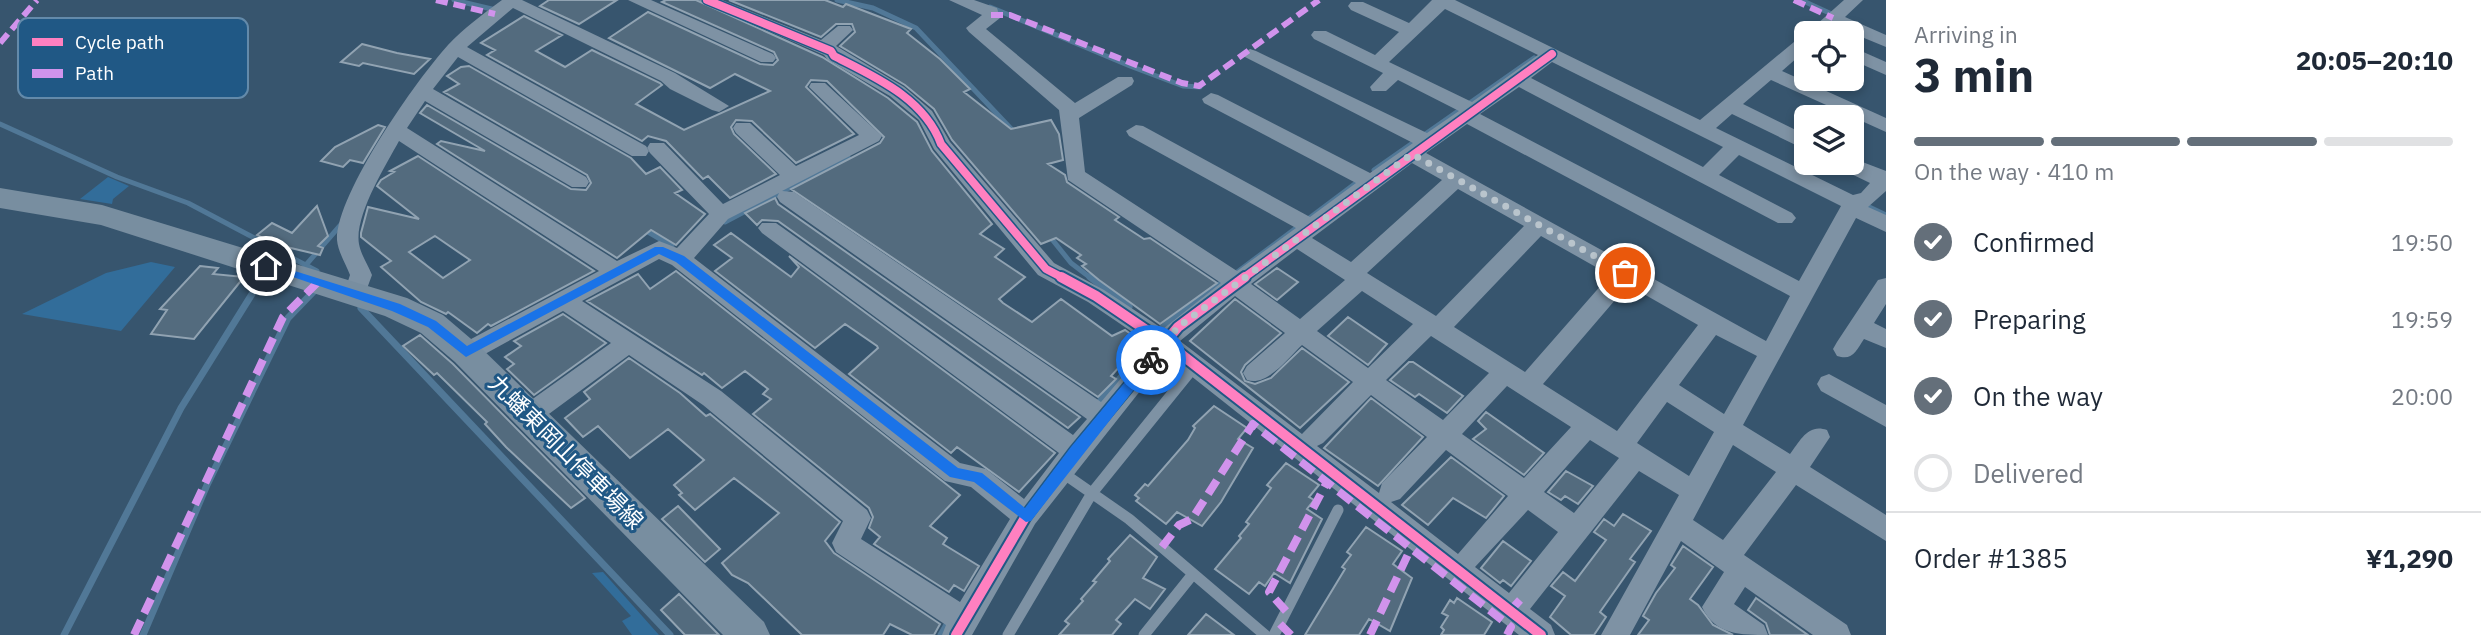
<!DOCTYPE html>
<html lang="en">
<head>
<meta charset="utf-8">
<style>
	body { margin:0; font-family:"IBM Plex Sans","Noto Sans JP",sans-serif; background:#f2f2f3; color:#1f2937; height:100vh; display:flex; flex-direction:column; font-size:26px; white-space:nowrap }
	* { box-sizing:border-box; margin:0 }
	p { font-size:23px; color:#747a83 }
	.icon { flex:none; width:38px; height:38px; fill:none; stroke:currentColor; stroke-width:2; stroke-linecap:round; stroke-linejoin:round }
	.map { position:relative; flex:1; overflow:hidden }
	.details { display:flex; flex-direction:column; background:#fff; width:595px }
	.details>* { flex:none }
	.tools { position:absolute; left:1794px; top:21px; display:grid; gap:14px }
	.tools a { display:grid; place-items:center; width:70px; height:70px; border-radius:10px; background:#fff; box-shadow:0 4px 10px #0003; font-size:35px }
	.pin { position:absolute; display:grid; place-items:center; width:60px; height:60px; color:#fff; margin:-30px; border:4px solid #fff; border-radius:50%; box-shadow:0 2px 7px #0007 }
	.courier { position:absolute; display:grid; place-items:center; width:70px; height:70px; margin:-35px; border:5px solid #1a73e8; border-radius:50%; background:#fff; color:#222; box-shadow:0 2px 9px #0007 }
	.overview em { font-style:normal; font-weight:800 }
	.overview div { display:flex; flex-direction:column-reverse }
	.overview { display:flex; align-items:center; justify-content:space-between; height:119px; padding:0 28px }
	h1 { font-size:46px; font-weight:800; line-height:52px }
	.bar { display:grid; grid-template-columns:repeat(4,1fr); gap:10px 7px; align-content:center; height:84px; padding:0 28px }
	.bar i { height:9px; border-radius:5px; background:#e0e1e3 }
	.bar .current { background:#646f7a }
	.bar p { grid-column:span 4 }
	.line { display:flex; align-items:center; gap:18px; padding:0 28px; border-top:2px solid #e0e1e3 }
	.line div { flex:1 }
	ol { padding:0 28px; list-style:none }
	li { display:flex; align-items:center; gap:21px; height:77px }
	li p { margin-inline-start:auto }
	li .icon { padding:7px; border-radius:50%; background:#646f7a; color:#fff; stroke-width:4 }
	li:last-child { color:#747a83 }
	li i { width:38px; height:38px; border:4px solid #e0e1e3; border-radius:50% }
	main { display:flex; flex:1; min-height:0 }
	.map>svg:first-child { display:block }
</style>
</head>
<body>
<main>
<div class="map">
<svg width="1886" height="635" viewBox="0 0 1886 635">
	<rect width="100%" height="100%" fill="#37556e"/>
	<path fill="#326d9a" d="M108 177 129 186 113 199 112 204 80 199Z
		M151 262 175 267 121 331 22 314 106 273Z
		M603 572 659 635H632L622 621 631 616 592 573Z"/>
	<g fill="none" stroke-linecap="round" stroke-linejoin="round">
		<path stroke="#517897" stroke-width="5" d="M454 0 496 10
			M837 0 873 8 916 28 1016 134
			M1801 0 1836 16
			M990 7 1130 66 1183 86 1200 87
			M0 124 117 177 188 203 317 271
			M1374 170 1534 58
			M1863 204 1886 215
			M725 222 848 157
			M643 229 672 246
			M1047 233 1071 263 1092 279
			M305 266 344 221
			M1228 279 1356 183"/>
		<path stroke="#517897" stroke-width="7" d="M1090 277 1129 307
			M361 308 670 635
			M1157 332 1230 277
			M1097 405 1147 347
			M64 635 181 408 262 278
			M143 635 207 485 288 318 314 291
			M941 635 948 623"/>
	</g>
	<path fill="#536b7e" stroke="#91a3b2" stroke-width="2" fill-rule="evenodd" d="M549 0H617L579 24 540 6Z
		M666 0H696L822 57 888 98 917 122 932 151 992 224 980 234 1004 249 995 257 1025 277 999 299 1003 303 1032 322 1061 299 1112 336 1125 330 1142 342 1111 376 1116 379 1098 397 791 189 880 143 884 137 827 81 811 80 806 87 854 134 796 163 752 121 736 120 731 127 734 134 776 174 730 198 708 176 703 179 666 141 648 136 642 141 487 55 495 50 481 43 524 16 562 35 536 51 565 67 592 50 660 83 662 85 636 104 684 130 770 91 735 74 710 88 609 38 648 12 760 64 773 65 778 60 774 52 662 2Z
		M729 0H825L843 7 846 4 911 29 907 33 940 59 970 89 964 92 1011 129 1051 120 1059 134 1063 160 1048 164 1065 175 1067 182 1119 217 1115 220 1144 239 1150 238 1217 283 1160 324 1099 280 1082 266 1086 264 1077 258 1081 255 1056 238 1041 244 952 140 934 109 905 85 840 46 855 32 852 24H836L821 37Z
		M362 44 397 53 430 59 414 74 363 63 359 66 341 62Z
		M469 66 631 158 646 174 660 167 682 190 675 193 705 214 676 245 651 230 617 258 437 144 441 141 485 151 420 113 427 105 571 189 586 190 591 183 587 175 444 92 459 84 447 76 461 67Z
		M378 125 385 127 363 163 350 160 343 167 321 161 335 147Z
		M418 156 594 271 491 326 488 324 477 333 448 312 446 314 421 302 381 267 391 261 361 237V233L368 207 419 219 377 186 381 180 394 172 390 171ZM435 236 470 260 443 278 409 252Z
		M775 198 778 204 1080 417 1068 428 778 221 762 220 757 225 745 213Z
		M317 206 328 236 318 246 323 248 320 255 274 244 257 235 272 223 292 233Z
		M731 233 791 277 799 267 789 256 1055 453 1019 492 957 447 951 453 849 374 878 348 877 346 845 324 815 348 715 271 732 258 714 245Z
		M200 266 218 268 213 274 244 277 194 339 151 334 167 310 160 309Z
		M1277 268 1298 282 1277 300 1255 284Z
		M676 271 960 495 930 526 947 538 943 544 979 566 964 591 954 585 949 592 874 544 880 537 869 528 873 517 869 508 753 414 771 399 763 394 768 389 745 371 722 388 704 373 702 375 587 301 638 274 650 289Z
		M1235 299 1281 333 1245 365 1241 372 1245 381 1255 384 1271 378 1302 348 1349 382 1300 428 1190 341Z
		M563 314 606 343 534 395 507 369 514 364 505 357 521 346 514 341Z
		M1348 317 1387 344 1368 365 1328 336Z
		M420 335 453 364 585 498 571 508 506 447 485 424 487 422 437 373 434 375 403 346Z
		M629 358 680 393 706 416 710 414 840 522 825 541 834 553 940 624 934 635H912L890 624 883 635H802L748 583 732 575 722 563 779 513 734 478 695 510 679 495 682 493 674 485 704 460 668 429 630 458 598 426 583 437 565 418 590 399 584 392Z
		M1409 362H1413L1463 396 1447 413 1419 394 1415 397 1390 380Z
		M1371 398 1423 437 1378 486 1324 448Z
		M1214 406 1247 428 1238 439 1253 448 1221 502 1202 526 1177 512 1166 524 1136 501 1139 498 1135 495 1145 484 1148 486 1188 440 1195 428 1193 426Z
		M1486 412 1544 453 1524 475 1473 439 1486 429 1478 421Z
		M1451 457 1504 496 1486 518 1453 498 1428 525 1402 505Z
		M1286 463 1319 485 1309 497 1314 500 1307 509 1322 519 1290 583 1274 573 1265 586 1259 582 1249 594 1215 569 1241 538 1239 536 1249 524 1246 522 1271 488 1267 485Z
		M1566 471 1593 486 1578 504 1565 496 1561 500 1548 492Z
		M678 506 720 549 705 562 662 519Z
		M1623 514 1651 531 1630 559 1635 562 1600 612 1606 617 1594 635H1571L1550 617 1565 596 1551 586 1563 572 1575 581 1606 540 1594 532 1604 519 1614 526Z
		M1366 527 1402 551 1393 564 1412 578 1390 631 1369 619 1359 635H1305L1345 569 1342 567 1351 555 1347 552Z
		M1130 535 1157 557 1143 578 1165 589 1150 609 1135 599 1116 620 1121 624 1112 635H1059L1069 624 1065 621 1083 601 1081 599 1096 582 1093 581 1110 561 1108 559Z
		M1503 541 1531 561 1511 586 1503 580 1500 583 1481 568Z
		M1683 546 1713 567 1690 599 1698 605 1713 625 1733 635H1638L1649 620 1643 616 1656 593 1675 568 1671 565Z
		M679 594 719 635H685L661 610Z
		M1457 598 1492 622 1484 635H1441L1444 630 1441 627 1448 616 1442 613 1450 600 1454 603Z
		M1756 598 1808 635H1770L1766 623 1748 610Z
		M1206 614 1234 635H1188Z"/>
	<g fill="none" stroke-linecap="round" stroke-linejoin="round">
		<path stroke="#7e92a4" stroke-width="11" d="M1060 471 1129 519 1265 635
			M1008 635 1092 493 1189 373
			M1144 635 1193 574
			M1274 635 1338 510"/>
		<path fill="#7e92a4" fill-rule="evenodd" d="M502 0H522L675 73 729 106 719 112 712 110 670 89 661 81 513 8 467 47 646 146 649 151 646 156H632L458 57 433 89 586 177 589 182 586 187H572L425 101 407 128 617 261 659 241 677 248 709 214 650 153 647 148 650 143H664L723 204 780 175 736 133 733 128 736 123H750L796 166 859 135 809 87 811 83H825L882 136 879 141 782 191 794 192 1101 402 1150 344 1088 302 1038 275 934 149 919 120 890 96 828 60 824 55 698 0H722L821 40 838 26H850L853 30 836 46 904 87 932 111 950 142 1054 263 1104 290 1163 329 1221 283 1068 180 1059 110 969 32 966 28 982 15 949 0H974L997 8 1000 18 986 29 1075 103 1118 77H1132L1134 81 1132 85 1079 118 1085 172 1237 271 1296 228 1129 136 1126 131 1136 125 1143 126 1310 217 1356 183 1204 103 1202 99 1211 93 1218 95 1370 173 1413 143 1241 55 1250 49 1256 51 1427 133 1459 111 1398 80 1386 91H1372L1370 87 1383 73 1314 39 1311 35 1314 31H1326L1375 55 1399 32 1351 10 1348 6 1351 2H1363L1409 23 1432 0H1455L1700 120 1800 37 1806 36V50L1782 71 1886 118V132L1771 80 1743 104 1806 135V150L1732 114 1716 128 1853 195 1861 193 1870 183 1839 168 1836 163H1852V158L1886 171V191L1868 207 1886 215V232L1856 218 1743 425 1790 454C1800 441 1808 423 1827 430L1830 437 1810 467 1886 515V541L1796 485 1744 555 1847 625 1851 635H1813L1745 587 1734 604 1764 625 1768 635C1741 635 1715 635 1702 607L1724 572 1681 541 1630 635H1601L1679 495 1639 471 1530 609 1551 625 1555 635H1519L1167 357 1035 524 972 635H942L946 625 836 552 832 543 843 521 703 405 629 355 538 422 529 425 520 422 517 415 520 408 611 343 563 311 474 360 466 362 458 360 454 353 458 346 599 271 399 141C386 165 354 216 359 244 361 255 368 265 372 275L362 302 354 305 346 302 343 296 350 275C346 264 338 252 337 240 336 194 417 79 448 45 464 28 483 14 502 0ZM1445 9 1538 55 1472 102 1389 62ZM1552 62 1723 147 1703 167 1531 78ZM1519 87 1778 223H1792L1796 218 1792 213 1719 175 1739 155 1841 206 1799 281 1480 114ZM1467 124 1790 296 1766 341 1426 153ZM1412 163 1442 180 1351 262 1312 238ZM1458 189 1524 226 1436 316 1367 273ZM779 193 777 197 780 202 1087 419 1073 435 776 223H762L758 228 762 233 1059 453 1024 499 986 469 960 463 694 258 728 219ZM1541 236 1610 275 1525 372 1454 327ZM1297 249 1345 280 1300 319 1251 284ZM659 259 672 265 945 481 971 487 1010 519 960 602 861 539 871 518 867 510 721 391 582 301ZM1628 285 1698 325 1617 431 1543 384ZM1362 291 1413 324 1368 368 1317 331ZM1235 296 1285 333 1247 366 1243 373 1247 380C1267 387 1288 358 1302 345L1353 382 1302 434 1180 341ZM1716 335 1757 356 1724 414 1679 385ZM1431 336 1489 373 1443 420 1386 380ZM1507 386 1571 427 1524 478 1462 434ZM1371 395 1427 437 1382 483 1379 493 1317 446 1323 443ZM1667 402 1714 432 1689 476 1637 443ZM1590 440 1619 458 1574 513 1544 492ZM1733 445 1776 472 1723 540 1693 520ZM1446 450 1508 496 1458 554 1391 502 1400 499ZM1528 510 1558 532 1509 593 1475 567Z
			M628 0H651L773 54 776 58 773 62H761Z
			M1844 0H1863L1845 17 1886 35V47L1835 26 1826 33H1807Z
			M1852 47 1886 62V75L1852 60Z
			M1886 278V304L1874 323 1886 329V348L1864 339C1856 351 1853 361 1837 356L1833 349 1837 342 1878 280Z
			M1829 374 1886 405V427L1821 391 1817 384 1821 377Z"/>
		<path fill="#788ea0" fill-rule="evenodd" d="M0 188 102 205 407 298 443 315 477 344 764 622 770 635H723L455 362 421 333 385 316 101 225 0 208Z"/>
		<path stroke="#d193ec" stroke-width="6" stroke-dasharray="12 6" stroke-linecap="butt" d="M436 0 495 14
			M1794 0 1833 18
			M991 15H1010L1182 83 1199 86 1319 0
			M0 43 37 0"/>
		<path stroke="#d193ec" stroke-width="8" stroke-dasharray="16 8" stroke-linecap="butt" d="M1162 547 1179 525 1192 519 1253 424 1511 627 1507 635
			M1286 611 1269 592 1327 482
			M1510 611 1520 600
			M1280 624 1291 635
			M134 635 283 317 317 283
			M1370 635 1411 548"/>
		<g stroke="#205885" stroke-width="11">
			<path id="cycleway-far1" d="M707 0 831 51 834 56C875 77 924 98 941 144L1046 269 1065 279
				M1242 279 1552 54"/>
		</g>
		<g stroke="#205885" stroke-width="14">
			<path id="cycleway" d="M1061 277 1096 296 1177 351 1541 635
				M956 635 1026 516 1075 451 1178 327 1245 277"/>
		</g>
		<use href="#cycleway-far1" stroke="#ff80c0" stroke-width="8"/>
		<use href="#cycleway" stroke="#ff80c0" stroke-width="10"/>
	</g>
	<path fill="#1a73e8" d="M655 247H663L684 256 958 468 982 473 1025 508 1071 447 1147 356 1151 355 1157 360 1031 521 1026 522 974 482 950 477 676 262 659 254 466 357 428 327 392 311 261 266 266 262 400 304 436 321 467 346Z"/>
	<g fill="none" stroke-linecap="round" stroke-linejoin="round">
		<path stroke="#b9c4cc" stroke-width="7" stroke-dasharray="0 12.6" d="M1151 360 1178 327 1412 154 1625 273"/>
	</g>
	<g text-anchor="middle" stroke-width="6" stroke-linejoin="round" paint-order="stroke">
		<g font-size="23" fill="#fff" stroke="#205885">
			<text transform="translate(566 452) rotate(45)" y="8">九蟠東岡山停車場線</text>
		</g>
	</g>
	<rect x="18" y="18" width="230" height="80" rx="10" fill="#205885" stroke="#638aaa" stroke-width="2"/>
	<rect x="32" y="38" width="31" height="8" fill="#ff80c0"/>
	<rect x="32" y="69" width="31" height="9" fill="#d193ec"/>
	<g font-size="19" fill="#fff">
		<text x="75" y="49">Cycle path</text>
		<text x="75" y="80">Path</text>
	</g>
</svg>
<div class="tools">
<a><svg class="icon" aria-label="locate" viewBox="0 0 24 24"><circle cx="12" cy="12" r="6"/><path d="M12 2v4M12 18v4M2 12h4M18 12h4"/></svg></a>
<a><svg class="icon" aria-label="layers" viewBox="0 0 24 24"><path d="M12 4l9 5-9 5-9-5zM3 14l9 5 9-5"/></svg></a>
</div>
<div class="pin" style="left:1625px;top:273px;background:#ea580c"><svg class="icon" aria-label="bag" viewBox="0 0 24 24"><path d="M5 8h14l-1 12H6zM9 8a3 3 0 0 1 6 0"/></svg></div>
<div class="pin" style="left:266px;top:266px;background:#1f2937"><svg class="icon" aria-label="home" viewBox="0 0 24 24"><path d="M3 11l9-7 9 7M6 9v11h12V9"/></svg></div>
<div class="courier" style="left:1151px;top:360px"><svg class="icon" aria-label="bike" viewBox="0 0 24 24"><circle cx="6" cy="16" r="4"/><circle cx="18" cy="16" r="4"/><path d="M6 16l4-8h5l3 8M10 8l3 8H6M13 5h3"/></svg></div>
</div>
<section class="details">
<div class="overview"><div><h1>3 min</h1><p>Arriving in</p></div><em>20:05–20:10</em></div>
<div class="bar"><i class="current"></i><i class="current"></i><i class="current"></i><i></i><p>On the way · 410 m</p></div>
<ol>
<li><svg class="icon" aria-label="check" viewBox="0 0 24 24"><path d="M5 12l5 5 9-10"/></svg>Confirmed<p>19:50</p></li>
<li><svg class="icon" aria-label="check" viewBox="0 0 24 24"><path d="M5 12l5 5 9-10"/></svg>Preparing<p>19:59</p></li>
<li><svg class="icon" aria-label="check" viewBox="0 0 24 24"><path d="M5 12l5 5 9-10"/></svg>On the way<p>20:00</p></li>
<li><i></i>Delivered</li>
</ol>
<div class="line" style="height:91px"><div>Order #1385</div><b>¥1,290</b></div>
</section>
</main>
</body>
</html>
